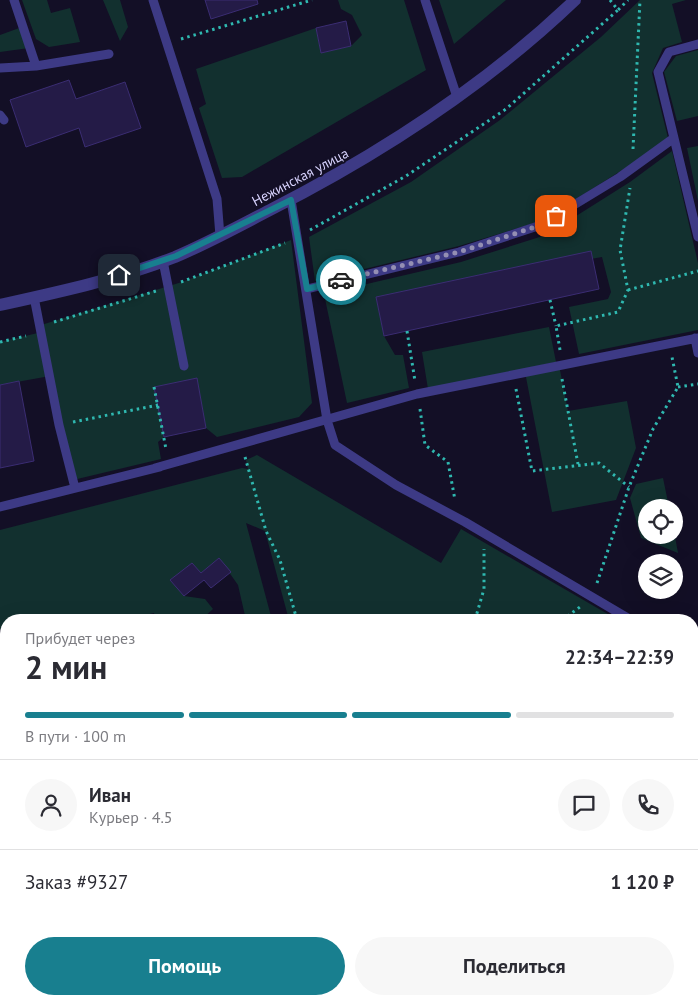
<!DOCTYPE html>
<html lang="ru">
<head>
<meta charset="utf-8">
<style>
	body { margin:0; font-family:"PT Sans",sans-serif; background:#f7f7f7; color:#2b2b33; height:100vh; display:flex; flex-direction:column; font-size:19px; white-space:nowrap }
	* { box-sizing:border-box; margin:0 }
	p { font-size:16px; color:#7c7c81 }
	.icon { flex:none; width:28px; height:28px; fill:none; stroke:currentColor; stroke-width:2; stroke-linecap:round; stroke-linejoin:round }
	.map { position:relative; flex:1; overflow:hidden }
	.panel { position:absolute; left:0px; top:614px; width:699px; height:391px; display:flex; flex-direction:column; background:#fff; border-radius:20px 20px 0 0; box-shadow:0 5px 20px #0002 }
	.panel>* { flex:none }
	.tools { position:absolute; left:638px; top:499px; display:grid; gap:10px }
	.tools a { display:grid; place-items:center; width:45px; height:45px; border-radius:50%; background:#fff; box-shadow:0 5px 20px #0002; font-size:25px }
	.pin { position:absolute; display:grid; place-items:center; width:42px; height:42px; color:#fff; margin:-21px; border-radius:10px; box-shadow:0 2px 8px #0006 }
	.courier { position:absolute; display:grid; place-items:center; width:50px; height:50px; margin:-25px; border:4px solid #187f8f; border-radius:50%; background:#fff; color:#222; box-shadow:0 1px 6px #0007 }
	.head em { font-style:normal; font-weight:800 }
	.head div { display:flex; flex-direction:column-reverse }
	.head { display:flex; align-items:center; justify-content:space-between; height:85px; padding:0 25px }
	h1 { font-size:32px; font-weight:800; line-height:38px }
	.bar { display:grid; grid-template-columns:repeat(4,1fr); gap:8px 5px; align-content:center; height:60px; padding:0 25px }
	.bar i { height:6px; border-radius:4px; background:#e1e1e2 }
	.bar .active { background:#187f8f }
	.bar p { grid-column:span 4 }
	.line { display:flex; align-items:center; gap:12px; padding:0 25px; border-top:1px solid #e1e1e2 }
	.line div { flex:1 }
	.round { display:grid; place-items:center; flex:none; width:52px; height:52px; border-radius:26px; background:#f7f7f7 }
	.primary-button { display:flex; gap:10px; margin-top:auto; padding:10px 25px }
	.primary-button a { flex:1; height:58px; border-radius:30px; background:#187f8f; color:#fff; font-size:20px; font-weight:800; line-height:58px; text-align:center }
	.primary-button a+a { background:#f7f7f7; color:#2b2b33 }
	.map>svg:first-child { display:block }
</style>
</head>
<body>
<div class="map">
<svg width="698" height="1004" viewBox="0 0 698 1004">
	<rect width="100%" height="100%" fill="#130f26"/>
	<path fill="#12302f" d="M22 0H47L51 13 70 8 80 42 49 47 36 39Z
		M103 0H120L128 27 120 41Z
		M338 0H404L426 70 242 177 222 178 199 108 206 104 196 69 316 28 321 53 351 46 362 35 352 15 341 9Z
		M439 0H506L454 44Z
		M640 0H686L672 4 682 42 663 48 652 73 668 138 627 167 541 221 459 246 315 281 309 237 411 182 500 120 601 37Z
		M22 27 29 48 0 52V35Z
		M698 50V116L677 121 664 72 676 56Z
		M698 146V201L687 148Z
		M672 151 698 263V330L579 354 569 307 608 299 611 292 602 257 376 297 384 336 395 355H403L409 388 347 403 324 294 461 262 546 235 630 182Z
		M291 240 312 403 299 417 217 437 206 428 197 379 155 387 164 437 158 442 161 459 73 480 50 376 0 385V342L42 332 41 325 182 282Z
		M549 327 556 362 428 389 422 352Z
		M559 365 568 411 627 401 636 448 616 500 552 512 525 372Z
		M257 455 441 563 461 529 618 620H289L265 531 246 523 272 620H246L238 585 219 558 201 573 192 563 171 580 184 596 205 599 213 609 201 620H156L154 613 125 620H6V632L0 629V530L242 468 248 469 246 460Z
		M663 478 669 507 646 508V535H674V531L678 553 641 538 630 498 636 484Z
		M0 658 6 659V694L0 687Z
		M692 664 698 667V795L693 796Z
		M6 705V812L0 813V711Z
		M698 809V924L693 925 692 810Z
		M6 832V946L0 947V834Z
		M271 999H322L323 1004H272Z"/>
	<path fill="#241b47" stroke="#3b2d73" d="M205 0H257L258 4 211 19Z
		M346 21 351 46 321 53 316 28Z
		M69 80 76 99 125 82 141 128 85 147 79 128 26 147 10 100Z
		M591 251 599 289 384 336 376 297Z
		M197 378 206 428 164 437 154 387Z
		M19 381 34 461 0 468V385Z
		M219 558 231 572 211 588 204 580 184 596 170 580 192 563 201 573Z"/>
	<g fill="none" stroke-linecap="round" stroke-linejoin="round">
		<path stroke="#2fb8b0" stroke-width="3" stroke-dasharray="2.5 4" stroke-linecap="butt" d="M610 0 618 10 628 0
			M181 39 312 0
			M633 149 640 0
			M310 230 406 176 506 109 618 10
			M181 282 285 243
			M628 290 698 271
			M550 300 556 326
			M54 322 156 291
			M407 331 415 381
			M0 342 26 336
			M560 350 556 326 618 312 628 290 620 250 630 188
			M562 379 578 464
			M154 387 166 449
			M678 387 698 384
			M516 389 532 471 599 463 629 487
			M420 409 425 445 448 462 455 500
			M73 422 158 405
			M245 457 266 531 280 560 297 620
			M597 583 629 487 653 429 678 387 672 357
			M475 620 484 589V549
			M562 620 580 607
			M692 715 698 712
			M692 964 698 962
			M231 999 232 1004
			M403 999 404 1004"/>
		<path stroke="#3d3a85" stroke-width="9" d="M14 0 36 66
			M153 0 217 199 220 236
			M425 0 457 97
			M0 68 36 66 109 54
			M0 115 4 120
			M674 138 698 237
			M291 200 327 420 335 445 396 485 465 522 631 620
			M163 261 184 366
			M307 289 459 252 541 225 620 177 674 138 658 72 669 52 698 44
			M34 297 59 425 75 488
			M695 338 698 353
			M155 468 417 394 698 338
			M0 507 160 467
			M692 654 698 657
			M0 834 6 832
			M0 988 6 997
			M8 999 17 1004
			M250 999 252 1004
			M353 999 354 1004
			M552 999 553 1004
			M27 1004 55 999"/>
		<path stroke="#3d3a85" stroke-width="12" d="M0 305C59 292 119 279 175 257 208 243 239 226 270 210 380 154 485 86 575 0"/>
	</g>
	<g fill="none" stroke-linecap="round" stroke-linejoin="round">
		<path stroke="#948fb3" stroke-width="5" stroke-dasharray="0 9" d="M341 280 459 252 541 225 556 216"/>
		<path stroke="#187f8f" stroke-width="6" d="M119 275 176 256 291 200 307 289 341 280"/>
	</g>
	<g text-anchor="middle" stroke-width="4" stroke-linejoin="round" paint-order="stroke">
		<g font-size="14" fill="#d9d4ff" stroke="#130f26">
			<text transform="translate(300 177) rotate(-28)" y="5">Нежинская улица</text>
		</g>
	</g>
</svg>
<div class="tools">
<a><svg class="icon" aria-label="locate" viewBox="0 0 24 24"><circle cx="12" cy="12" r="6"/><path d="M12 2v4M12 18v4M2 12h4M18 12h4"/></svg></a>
<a><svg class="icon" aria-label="layers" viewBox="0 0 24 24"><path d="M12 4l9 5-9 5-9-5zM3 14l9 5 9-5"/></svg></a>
</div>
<div class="pin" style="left:556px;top:216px;background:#ea580c"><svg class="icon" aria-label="bag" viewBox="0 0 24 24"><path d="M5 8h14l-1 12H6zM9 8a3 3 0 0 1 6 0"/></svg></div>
<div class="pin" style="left:119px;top:275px;background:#1f2937"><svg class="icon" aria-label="home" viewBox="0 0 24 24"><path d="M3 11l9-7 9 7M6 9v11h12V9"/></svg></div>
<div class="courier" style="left:341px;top:280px"><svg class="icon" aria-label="car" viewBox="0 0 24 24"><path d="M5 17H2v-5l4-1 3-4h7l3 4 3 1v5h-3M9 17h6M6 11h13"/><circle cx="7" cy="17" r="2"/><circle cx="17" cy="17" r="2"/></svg></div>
<section class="panel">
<div class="head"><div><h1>2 мин</h1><p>Прибудет через</p></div><em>22:34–22:39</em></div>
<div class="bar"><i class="active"></i><i class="active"></i><i class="active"></i><i></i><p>В пути · 100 m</p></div>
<div class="line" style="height:90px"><a class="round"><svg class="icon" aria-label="person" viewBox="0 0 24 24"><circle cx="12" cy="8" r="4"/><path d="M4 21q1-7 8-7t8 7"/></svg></a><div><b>Иван</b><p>Курьер · 4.5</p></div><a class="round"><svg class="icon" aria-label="chat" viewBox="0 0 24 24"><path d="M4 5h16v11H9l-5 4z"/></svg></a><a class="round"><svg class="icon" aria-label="phone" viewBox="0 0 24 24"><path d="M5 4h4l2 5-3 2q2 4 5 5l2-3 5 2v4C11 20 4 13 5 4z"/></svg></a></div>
<div class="line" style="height:65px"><div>Заказ #9327</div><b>1 120 ₽</b></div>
<div class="primary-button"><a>Помощь</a><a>Поделиться</a></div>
</section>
</div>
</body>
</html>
